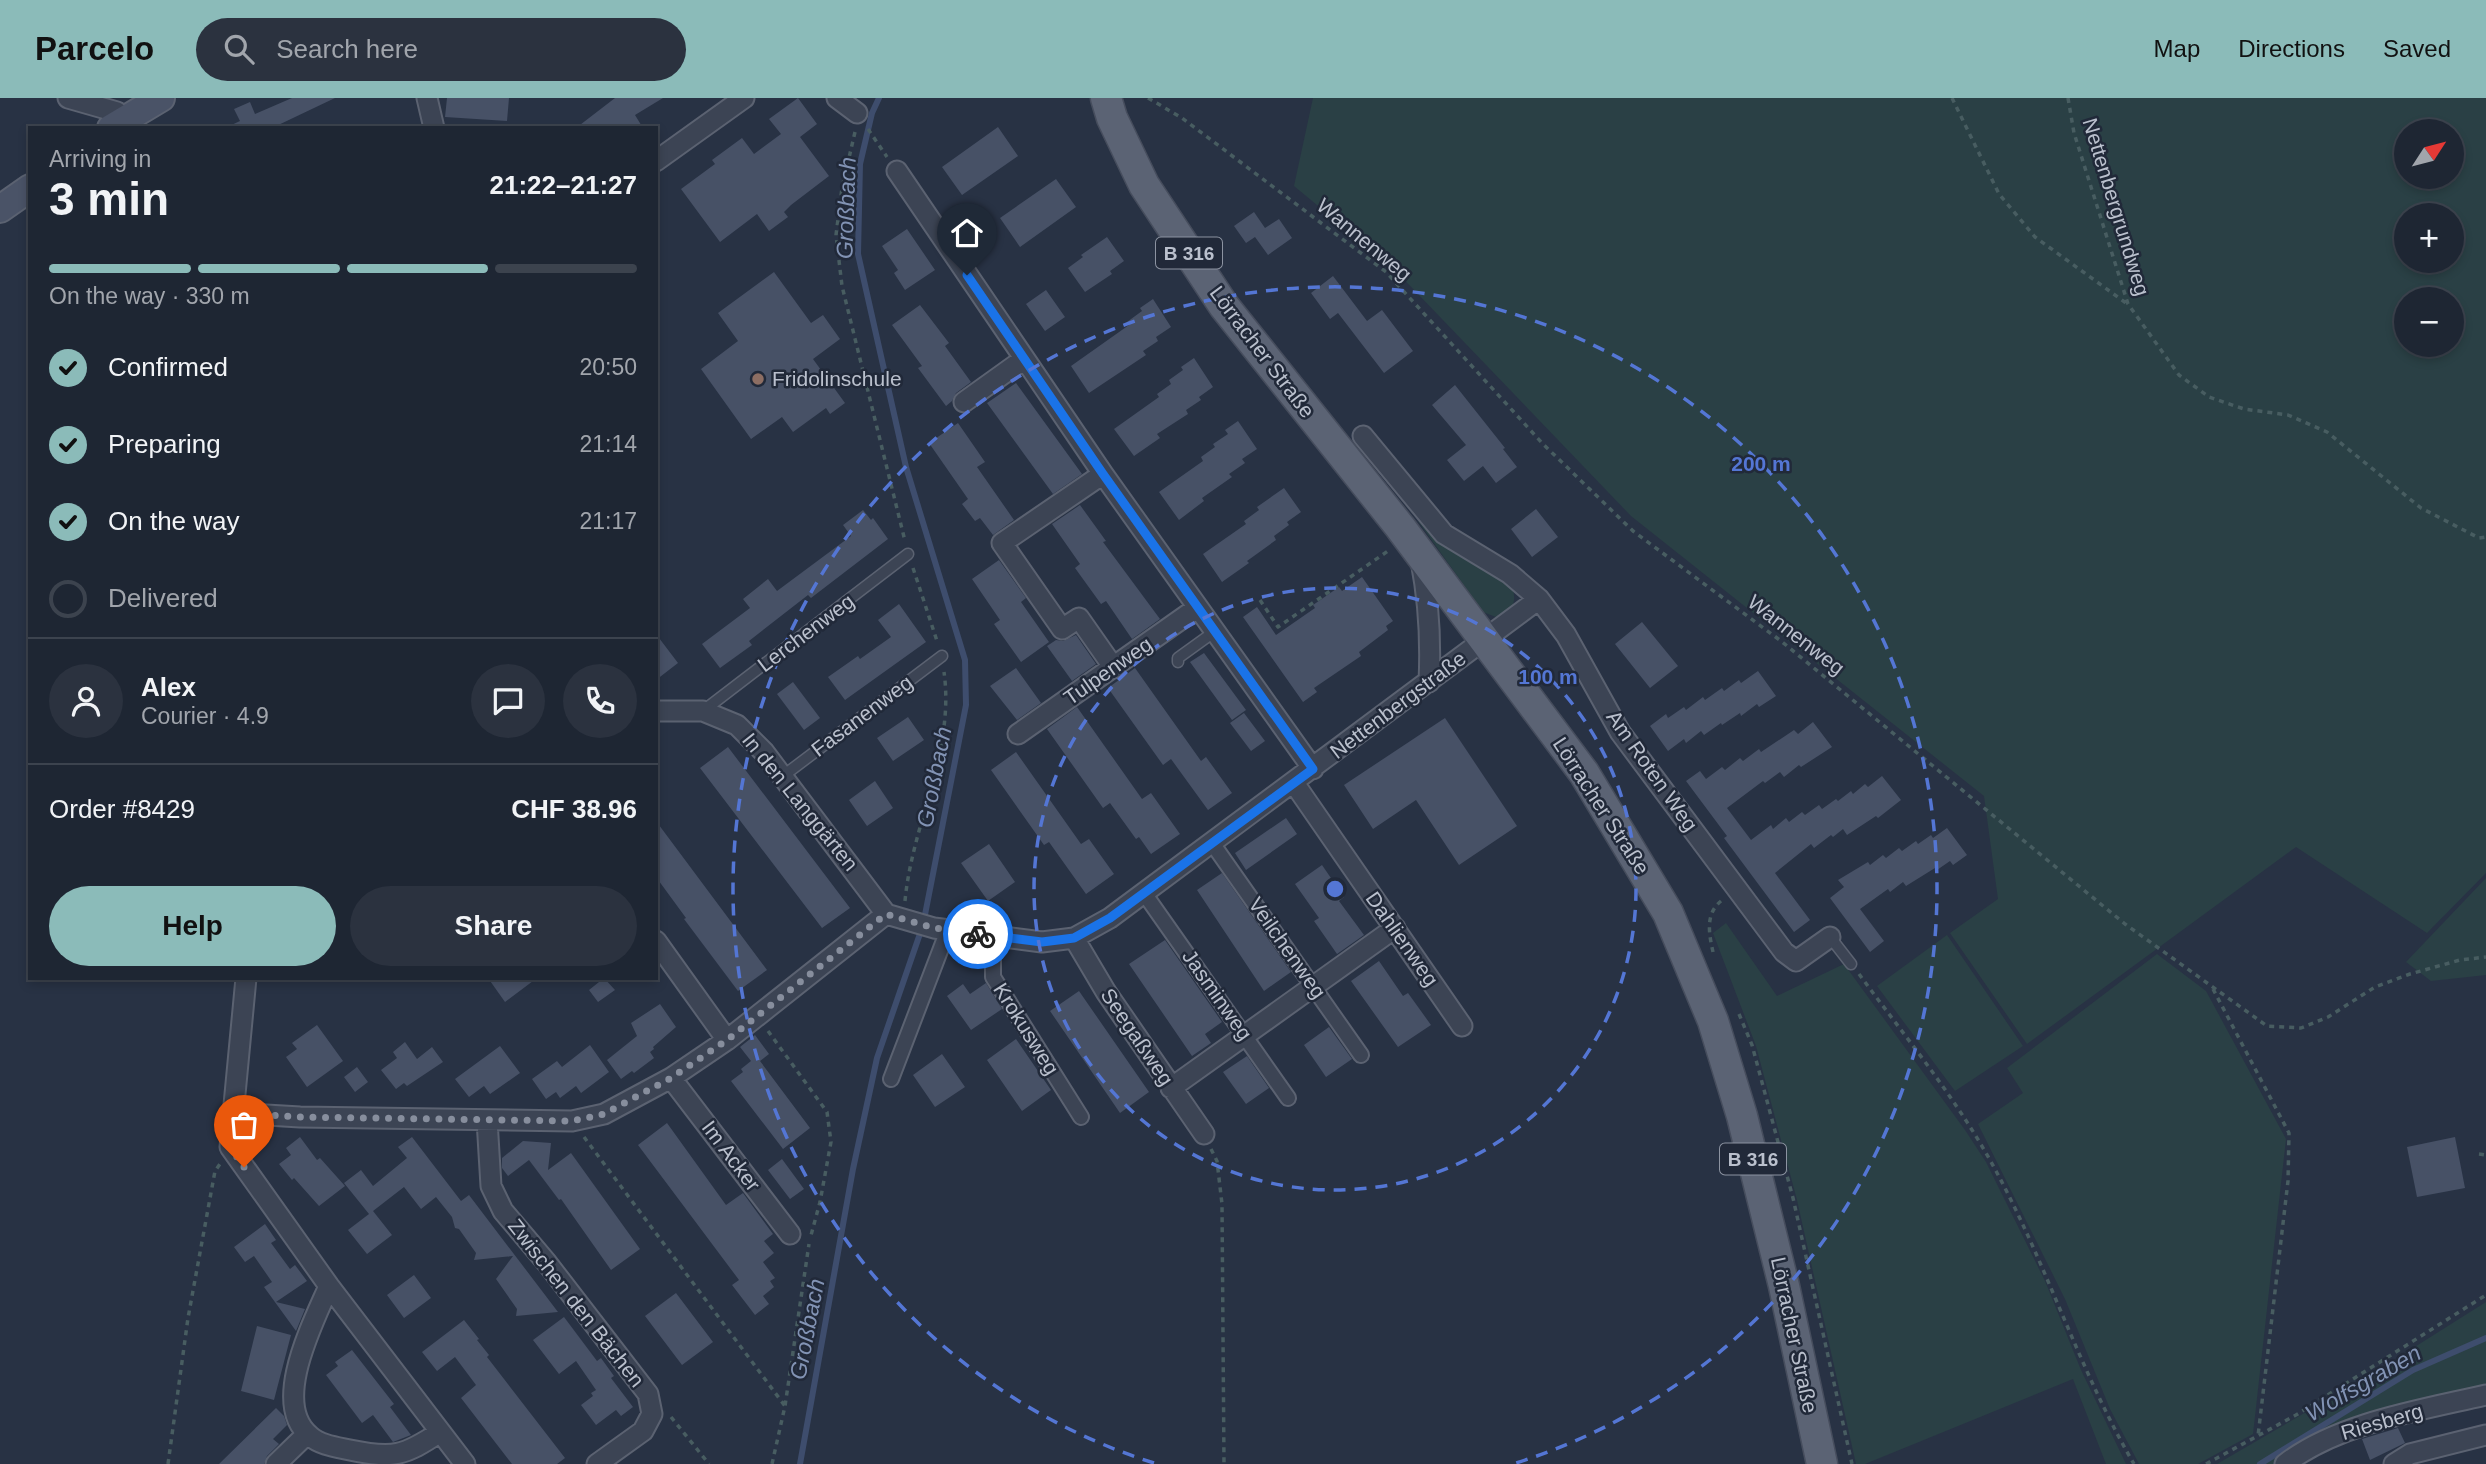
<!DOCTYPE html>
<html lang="en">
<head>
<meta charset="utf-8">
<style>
	body { margin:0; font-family:Helvetica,sans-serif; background:#2b323f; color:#f1f3f6; height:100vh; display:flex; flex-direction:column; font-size:26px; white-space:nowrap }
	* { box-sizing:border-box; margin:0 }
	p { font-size:23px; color:#a1a5ac }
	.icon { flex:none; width:38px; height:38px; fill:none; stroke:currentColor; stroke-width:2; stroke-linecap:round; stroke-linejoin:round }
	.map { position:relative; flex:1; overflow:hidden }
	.side { position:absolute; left:28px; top:28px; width:630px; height:854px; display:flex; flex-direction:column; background:#1e2633; border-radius:0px; box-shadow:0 4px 10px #0003,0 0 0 2px #3c434e }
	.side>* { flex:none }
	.needle { width:46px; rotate:54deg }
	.tools { position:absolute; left:2394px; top:21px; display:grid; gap:14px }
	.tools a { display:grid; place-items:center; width:70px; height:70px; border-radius:50%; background:#1e2633; box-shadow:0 4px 10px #0003,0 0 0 2px #3c434e; font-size:35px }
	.pin { position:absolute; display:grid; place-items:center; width:60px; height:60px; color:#fff; margin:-72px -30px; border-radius:50% 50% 50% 0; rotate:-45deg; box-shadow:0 0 7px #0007 }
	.pin .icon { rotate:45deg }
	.courier { position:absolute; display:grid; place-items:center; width:70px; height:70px; margin:-35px; border:5px solid #1a73e8; border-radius:50%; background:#fff; color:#222; box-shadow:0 2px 9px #0007 }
	.head em { font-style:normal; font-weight:600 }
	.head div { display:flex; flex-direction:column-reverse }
	.head { display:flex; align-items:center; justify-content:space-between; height:119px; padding:0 21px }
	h1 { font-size:46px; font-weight:600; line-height:52px }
	.bar { display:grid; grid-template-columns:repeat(4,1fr); gap:10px 7px; align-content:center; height:84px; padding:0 21px }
	.bar i { height:9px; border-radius:5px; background:#3c434e }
	.bar .selected { background:#8bbbb9 }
	.bar p { grid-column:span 4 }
	.line { display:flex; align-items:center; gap:18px; padding:0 21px; border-top:2px solid #3c434e }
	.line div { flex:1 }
	.round { display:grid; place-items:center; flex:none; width:74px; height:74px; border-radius:37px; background:#2b323f }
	ol { padding:0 21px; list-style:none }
	li { display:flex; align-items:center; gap:21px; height:77px }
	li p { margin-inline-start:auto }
	li .icon { padding:7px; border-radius:50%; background:#8bbbb9; color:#111; stroke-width:4 }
	li:last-child { color:#a1a5ac }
	li i { width:38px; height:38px; border:4px solid #3c434e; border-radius:50% }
	.action { display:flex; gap:14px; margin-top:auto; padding:14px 21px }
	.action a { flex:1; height:80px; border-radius:42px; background:#8bbbb9; color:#111; font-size:28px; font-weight:600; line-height:80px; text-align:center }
	.action a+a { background:#2b323f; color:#f1f3f6 }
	header { display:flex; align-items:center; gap:42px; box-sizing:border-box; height:98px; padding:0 35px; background:#8bbbb9; color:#111 }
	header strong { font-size:33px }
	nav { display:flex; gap:38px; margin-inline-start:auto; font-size:24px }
	.search { width:490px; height:63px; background:#2b323f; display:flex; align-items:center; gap:18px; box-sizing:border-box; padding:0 24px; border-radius:38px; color:#a1a5ac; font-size:26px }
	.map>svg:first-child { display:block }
</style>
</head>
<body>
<header>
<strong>Parcelo</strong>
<div class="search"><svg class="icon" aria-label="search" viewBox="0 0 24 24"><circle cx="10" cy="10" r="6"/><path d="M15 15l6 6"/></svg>Search here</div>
<nav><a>Map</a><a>Directions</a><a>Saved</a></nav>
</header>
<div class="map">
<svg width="2486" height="1366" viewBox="0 0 2486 1366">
	<rect width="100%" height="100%" fill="#283244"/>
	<path fill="#2a4045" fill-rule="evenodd" d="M1313 0H2486V775L2427 835 2296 749 2027 946 1950 835 1998 801 1984 698 1631 418 1392 169 1294 88ZM2406 33H2452V79H2406ZM2406 117H2452V163H2406ZM2452 201V247H2406V201Z
		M1421 420 1510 485C1516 497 1516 505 1507 516L1496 519 1483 514 1418 423Z
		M2486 780V877L2431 883 2406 864Z
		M1726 825 1777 898 1844 866 1965 1032 1986 1064 2045 1183 2081 1272 2126 1366H2106L2073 1281 1865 1366H1856L1797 1102 1756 948 1713 835Z
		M1947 837 2023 948 1955 993 1877 888Z
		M2157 856 2206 893 2286 1041 2253 1336 2198 1366H2139L2138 1364 2110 1311 2065 1201 1978 1026 2023 995 2007 970Z
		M2486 1204V1292L2355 1324 2294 1366H2217L2375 1274Z"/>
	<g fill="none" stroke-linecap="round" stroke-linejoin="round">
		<path stroke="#3e4d6d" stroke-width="6" d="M800 1366 853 1071 877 960 923 827 966 607 965 562 906 369 858 156 860 66 872 15 879 0
			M2260 1366 2413 1272 2486 1240"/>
	</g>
	<path fill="#475166" d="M292 0H335L272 30H225L240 23 234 11 250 4 255 16Z
		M447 0H509L507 23 445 19Z
		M615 0H663L635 17 643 30H576Z
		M798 0 817 26 800 39 829 78 791 107 784 114 788 119 769 133 757 116 720 144 681 91 715 66 712 62 742 40 754 56 781 36 769 21Z
		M998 29 1018 58 962 97 942 69Z
		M1056 81 1076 109 1020 149 1000 120Z
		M1254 114 1265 130 1279 121 1292 140 1268 157 1255 139 1246 145 1234 128Z
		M907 131 935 172 905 192 894 175 898 172 882 148Z
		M1107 139 1124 163 1110 173 1112 176 1085 194 1068 170 1083 159 1081 157Z
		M774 174 811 225 823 217 840 241 813 261 845 305 830 316 826 310 793 334 782 319 751 341 701 271 738 243 718 215Z
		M1333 178 1367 223 1382 212 1413 253 1384 275 1338 215 1330 221 1311 195Z
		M1046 192 1065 219 1045 233 1026 206Z
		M1153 201 1171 229 1156 239 1158 243 1143 253 1146 257 1089 295 1071 268 1129 227 1127 224 1142 213 1140 210Z
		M920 207 949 245 945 248 971 284 956 295 952 303 946 308 918 270 922 268 892 227Z
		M1194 260 1213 289 1199 299 1201 302 1186 312 1188 316 1157 336 1160 340 1134 358 1114 331 1159 299 1157 296 1171 286 1169 282 1183 272 1181 269Z
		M1016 285 1082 376 1053 396 987 305Z
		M1455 287 1505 350 1503 351 1517 369 1496 385 1483 368 1464 383 1447 362 1466 347 1432 307Z
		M1238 323 1257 351 1242 361 1245 365 1229 376 1232 379 1202 400 1204 403 1179 422 1159 394 1203 363 1201 359 1215 349 1213 346 1228 336 1225 332Z
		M958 325 985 364 977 369 1014 422 993 437 980 420 975 423 962 406 968 401 929 345Z
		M1284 390 1301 414 1287 424 1289 427 1274 438 1276 442 1247 463 1249 465 1222 484 1203 456 1246 426 1244 423 1259 412 1257 409Z
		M1080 407 1106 443 1103 444 1160 521 1132 541 1106 503 1101 506 1075 470 1080 466 1052 426Z
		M1536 411 1558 439 1532 459 1511 431Z
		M863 412 871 422 873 420 888 441 811 500 808 497 749 543 752 547 720 570 702 546 750 510 743 501 768 481 777 493 851 438 843 427Z
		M999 462 1026 500 1021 504 1049 544 1021 564 994 526 1000 522 972 481Z
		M1362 479 1393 523 1386 528 1388 532 1359 554 1361 558 1314 590 1317 594 1303 604 1243 519 1257 509 1276 537 1315 510 1313 507 1339 489 1342 493Z
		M899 506 926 544 845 602 828 579 858 558 860 561 891 539 878 522Z
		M1642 524 1678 568 1650 590 1615 546Z
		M656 536 678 565 656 582Z
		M1076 537 1096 566 1072 583 1047 548 1056 542 1063 543Z
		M1204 555 1246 612 1232 622 1190 564Z
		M1016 570 1041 605 1017 622 990 588Z
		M1135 570 1201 663 1206 659 1232 695 1208 712 1171 661 1163 667 1108 590Z
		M1758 573 1776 598 1759 609 1757 606 1741 618 1740 615 1722 627 1721 625 1704 637 1701 633 1686 645 1684 641 1668 653 1650 628 1666 616 1668 620 1684 609 1686 612 1703 599 1705 602 1722 590 1724 593 1739 582 1741 585Z
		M793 584 820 620 804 632 777 596Z
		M1077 609 1142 701 1151 695 1180 736 1151 756 1139 739 1136 741 1110 705 1103 710 1047 631Z
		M1244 615 1265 643 1251 653 1230 625Z
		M908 619 924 642 893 663 877 640Z
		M1445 620 1517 728 1459 767 1416 702 1373 731 1344 687Z
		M1813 624 1832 649 1801 669 1799 667 1784 679 1780 674 1765 685 1763 683 1727 710 1751 742 1771 727 1773 731 1786 720 1789 724 1802 714 1805 717 1819 707 1822 711 1836 701 1838 703 1851 693 1853 696 1865 686 1868 689 1882 678 1901 702 1878 720 1876 718 1847 737 1843 731 1833 739 1831 737 1814 750 1811 746 1775 775 1810 822 1794 834 1724 740 1727 738 1686 683 1700 673 1706 681 1722 669 1725 672 1740 660 1743 663 1759 651 1761 654 1794 632 1798 636Z
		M728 649 850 810 822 830 700 670Z
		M1016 654 1081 746 1089 741 1114 776 1086 796 1049 744 1044 747 991 672Z
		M875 683 893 710 867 728 849 702Z
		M1286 720 1297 736 1246 772 1235 755Z
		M656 723 767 872 738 893 684 821 686 820 656 779Z
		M1947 730 1967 757 1953 767 1950 763 1937 772 1935 770 1906 788 1903 784 1890 794 1888 791 1860 811 1884 843 1870 854 1830 800 1844 789 1838 782 1868 764 1870 767 1883 757 1886 760 1899 750 1902 753 1916 743 1918 746 1931 737 1933 740Z
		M989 746 1015 784 988 803 961 765Z
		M1322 767 1344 799 1339 803 1364 837 1337 856 1314 823 1319 820 1295 786Z
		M1222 775 1291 874 1264 893 1197 792Z
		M1165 842 1222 924 1205 936 1211 945 1192 958 1129 866Z
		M1379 863 1403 898 1408 895 1431 927 1398 949 1351 883Z
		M488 880H537L505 904Z
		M604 880 615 892 598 904 589 892Z
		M986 885 1002 911 971 932 947 898 963 886 970 896Z
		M1079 893 1149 994 1120 1015 1050 913Z
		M660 906 676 929 653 949 654 951 650 954 654 960 634 975 632 973 621 981 607 962 637 938 631 925Z
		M317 927 343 963 307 989 286 959 297 951 292 945Z
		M1329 929 1352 961 1326 979 1304 947Z
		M755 937 769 956 760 963 810 1030 783 1051 731 983 743 974 741 971 751 963 740 949Z
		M1016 941 1051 992 1022 1013 987 962Z
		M405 944 417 961 432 949 443 964 407 988 404 985 396 991 381 972 397 960 393 954Z
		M590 947 609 974 581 995 576 988 560 1000 556 994 546 1001 532 981 557 963 562 969Z
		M500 948 520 975 490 996 484 988 469 999 455 981Z
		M942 956 965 989 935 1009 913 977Z
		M1247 958 1269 990 1246 1006 1223 974Z
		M357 969 368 984 355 994 344 979Z
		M667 1025 726 1107 743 1095 773 1136 764 1143 774 1155 763 1164 775 1180 770 1183 774 1189 763 1198 769 1206 755 1217 732 1187 739 1182 638 1047Z
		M300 1039 317 1062 320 1060 345 1088 319 1108 294 1080 292 1082 279 1066 291 1057 286 1050Z
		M412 1039 461 1103 469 1097 558 1214 516 1218 517 1211 496 1181 513 1158 474 1162 476 1155 459 1131 455 1130 452 1119 436 1099 421 1111 404 1089 373 1113 392 1137 367 1156 348 1132 369 1116 344 1085 361 1072 373 1088 407 1060 398 1049Z
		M2455 1039 2465 1090 2417 1099 2407 1049Z
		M523 1043 551 1045 548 1072 571 1055 640 1151 611 1172 561 1101 559 1102 529 1062 508 1078 502 1070V1060Z
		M782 1061 804 1091 790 1101 768 1072Z
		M265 1126 276 1142 271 1145 290 1171 295 1167 307 1183 276 1204 305 1211 296 1233 264 1189 272 1184 254 1158 245 1164 234 1149Z
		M414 1177 431 1200 404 1220 387 1197Z
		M676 1195 713 1244 682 1267 645 1218Z
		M564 1219 597 1263 601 1260 614 1278 611 1280 633 1309 621 1318 616 1312 596 1327 581 1307 593 1298 591 1295 596 1292 576 1263 559 1276 533 1242Z
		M464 1222 479 1241 477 1242 489 1257 487 1259 565 1360 557 1366H512L461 1300 476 1287 455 1259 437 1273 422 1254Z
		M257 1228 291 1237 274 1302 241 1293Z
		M352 1252 394 1306 390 1309 411 1337 393 1344 373 1317 362 1325 326 1277 338 1268 335 1264Z
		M276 1310 284 1318 287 1327 273 1341 279 1346 267 1358 264 1366H219Z
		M2398 1330 2405 1345 2370 1362 2362 1341Z"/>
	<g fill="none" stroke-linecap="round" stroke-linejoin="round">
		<g stroke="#5b6271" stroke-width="13">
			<path id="service" d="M1178 564V560L1214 534
				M703 613 908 456
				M783 678 942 558
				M1830 839 1851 866"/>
		</g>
		<g stroke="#5b6271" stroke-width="18">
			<path id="pedestrian" d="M1212 745 1361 957
				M1144 795 1288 1000
				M993 838V879L1081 1019
				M891 981 948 832"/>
		</g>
		<g stroke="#5b6271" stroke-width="23">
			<path id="minor" d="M68 0 117 14 123 21
				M427 0 434 30
				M837 0 857 15
				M656 63 744 0
				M897 73 1103 376 1313 671
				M964 304 1024 261
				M1363 338 1444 436 1510 476 1539 501 1566 537 1620 634 1784 854 1796 863 1830 839
				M1103 376 1002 445 1062 531 1079 520 1114 570
				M1421 463C1429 504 1431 542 1429 584
				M656 613H703L737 627 764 654 886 816
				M1018 636 1197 510
				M1294 685 1462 928
				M886 816 934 830 1042 844 1074 840 1110 820 1539 501
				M1074 840 1106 894 1204 1036
				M656 843 727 942
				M246 880 230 1049 329 1188 465 1366
				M671 980 790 1136
				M1171 990 1395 830
				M233 1015 300 1019 572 1023 604 1016 671 980 727 942 886 816
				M487 1022 491 1088 503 1113 547 1165 648 1296 652 1316 643 1333 597 1366
				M329 1188C314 1223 270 1306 310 1338 320 1347 336 1349 350 1352 393 1361 404 1358 440 1334
				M276 1366 307 1336
				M2285 1366C2338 1325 2421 1312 2486 1297
				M2394 1366 2410 1356 2486 1337"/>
		</g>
		<g stroke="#5b6271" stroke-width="30">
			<path id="secondary" d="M111 30 161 0
				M0 111 30 90"/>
		</g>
		<g stroke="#464d5d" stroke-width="33">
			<path id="primary" d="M1106 0 1112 20 1144 87 1224 208 1400 429 1584 675 1668 815 1713 923 1742 1018 1784 1188 1822 1366"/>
		</g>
		<path stroke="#485d61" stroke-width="3.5" stroke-dasharray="5 5" stroke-linecap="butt" d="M1148 0 1182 20 1386 174 1543 346 1633 433 1781 543 2125 826 2267 928 2301 930 2328 919 2375 889 2410 876 2460 862 2486 859
			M1952 0 1999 96 2035 139 2126 205
			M2068 0 2074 35 2128 206 2179 277 2209 299 2244 311 2288 317 2327 334 2421 410 2479 440 2486 439
			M868 31 887 59
			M855 34 842 90 836 137 842 188 905 443
			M913 470 938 546
			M1260 502 1278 529 1388 453
			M905 803C912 726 955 653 944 574
			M1713 854C1709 836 1705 816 1721 803
			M1859 876C1906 940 1958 1002 1996 1073 2047 1167 2080 1274 2134 1366
			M2213 891 2289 1035 2288 1083 2258 1338
			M1739 916 1752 947 1793 1100 1852 1366
			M768 933 827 1014 831 1044 820 1104 810 1141
			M584 1039 785 1308
			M1211 1051 1217 1063 1222 1106 1224 1366
			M2479 1056 2486 1057
			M671 1319 709 1366
			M168 1366 188 1220 215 1073 220 1066
			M772 1366 785 1308 809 1146
			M2206 1366 2296 1317 2486 1197"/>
		<use href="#service" stroke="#3c4454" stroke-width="10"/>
		<use href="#pedestrian" stroke="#3c4454" stroke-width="14"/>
		<use href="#minor" stroke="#3c4454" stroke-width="19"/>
		<use href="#secondary" stroke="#4a5367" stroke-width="26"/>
		<use href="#primary" stroke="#5b6374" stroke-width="30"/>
	</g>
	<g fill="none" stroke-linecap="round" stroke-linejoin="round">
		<path stroke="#878e9d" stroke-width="7" stroke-dasharray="0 12.6" d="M244 1069 230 1049 233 1015 300 1019 572 1023 604 1016 671 980 727 942 886 816 934 830 978 836"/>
		<path stroke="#1a73e8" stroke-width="9" d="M967 177 1103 376 1313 671 1110 820 1074 840 1042 844 978 836"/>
	</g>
	<g fill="none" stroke="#5476d4" stroke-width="3.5" stroke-dasharray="12 9">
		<circle cx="1335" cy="791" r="301"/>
		<path d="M1154 1365A602 602 0 1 1 1516 1365"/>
	</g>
	<circle fill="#8d6e63" stroke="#212939" stroke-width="2.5" cx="758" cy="281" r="7"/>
	<g text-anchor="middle" stroke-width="5" stroke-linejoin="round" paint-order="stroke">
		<g fill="#212939" stroke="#8c93a1" stroke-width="2">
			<rect x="1156" y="139.5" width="66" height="31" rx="5"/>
			<rect x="1720" y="1045.5" width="66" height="31" rx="5"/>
		</g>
		<g font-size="19" font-weight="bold" fill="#bac0cd">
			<text x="1189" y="162">B 316</text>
			<text x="1753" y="1068">B 316</text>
		</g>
		<g font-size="21" fill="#bac0cd" stroke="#212939">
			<text transform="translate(2116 109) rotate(73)" y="7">Nettenbergrundweg</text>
			<text transform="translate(1364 142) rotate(40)" y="7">Wannenweg</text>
			<text transform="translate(1262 254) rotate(53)" y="7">Lörracher Straße</text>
			<text transform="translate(806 535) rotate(-37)" y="7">Lerchenweg</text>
			<text transform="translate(1796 537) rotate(38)" y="7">Wannenweg</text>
			<text transform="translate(1108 573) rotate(-35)" y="7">Tulpenweg</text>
			<text transform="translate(1398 607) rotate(-37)" y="7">Nettenbergstraße</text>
			<text transform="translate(862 618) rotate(-37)" y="7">Fasanenweg</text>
			<text transform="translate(1652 673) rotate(55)" y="7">Am Roten Weg</text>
			<text transform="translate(800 704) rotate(51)" y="7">In den Langgärten</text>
			<text transform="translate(1601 708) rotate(57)" y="7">Lörracher Straße</text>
			<text transform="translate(1402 841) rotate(55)" y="7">Dahlienweg</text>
			<text transform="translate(1287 850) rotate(55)" y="7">Veilchenweg</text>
			<text transform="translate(1217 897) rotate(55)" y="7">Jasminweg</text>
			<text transform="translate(1026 931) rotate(58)" y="7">Krokusweg</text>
			<text transform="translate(1137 939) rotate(56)" y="7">Seegaßweg</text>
			<text transform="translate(731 1058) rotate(53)" y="7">Im Acker</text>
			<text transform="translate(576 1205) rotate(52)" y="7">Zwischen den Bächen</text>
			<text transform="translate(1794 1237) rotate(78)" y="7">Lörracher Straße</text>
			<text transform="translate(2382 1324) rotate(-16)" y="7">Riesberg</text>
		</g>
		<g font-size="21" fill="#bac0cd" stroke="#212939" text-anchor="start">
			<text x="772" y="288">Fridolinschule</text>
		</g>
		<g font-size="23" font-style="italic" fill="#8293b4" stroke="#212939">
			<text transform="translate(846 110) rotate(-88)" y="8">Großbach</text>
			<text transform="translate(934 679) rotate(-79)" y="8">Großbach</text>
			<text transform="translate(807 1231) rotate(-79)" y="8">Großbach</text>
			<text transform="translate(2363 1285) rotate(-30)" y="8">Wolfsgraben</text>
		</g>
	</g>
	<circle cx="1335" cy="791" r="10" fill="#5476d4" stroke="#212939" stroke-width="3.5"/>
	<g font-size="21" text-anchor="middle" font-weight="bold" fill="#5476d4" stroke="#212939" stroke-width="5" stroke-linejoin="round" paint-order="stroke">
		<text x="1761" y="373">200 m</text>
		<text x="1548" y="586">100 m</text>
	</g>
</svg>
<div class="tools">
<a><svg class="needle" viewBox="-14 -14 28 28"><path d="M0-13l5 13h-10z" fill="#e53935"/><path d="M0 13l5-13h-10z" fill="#a1a5ac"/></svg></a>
<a>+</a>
<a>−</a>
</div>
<div class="pin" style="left:244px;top:1069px;background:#ea580c"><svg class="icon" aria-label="bag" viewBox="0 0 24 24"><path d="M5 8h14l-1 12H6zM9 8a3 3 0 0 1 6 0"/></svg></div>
<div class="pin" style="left:967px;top:177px;background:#1f2937"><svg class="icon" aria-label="home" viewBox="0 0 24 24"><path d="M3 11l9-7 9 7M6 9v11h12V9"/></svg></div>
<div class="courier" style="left:978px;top:836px"><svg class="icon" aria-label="bike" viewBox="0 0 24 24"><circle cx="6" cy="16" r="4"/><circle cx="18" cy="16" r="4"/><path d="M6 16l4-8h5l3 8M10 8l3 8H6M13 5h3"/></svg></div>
<section class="side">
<div class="head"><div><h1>3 min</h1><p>Arriving in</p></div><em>21:22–21:27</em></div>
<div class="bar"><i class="selected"></i><i class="selected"></i><i class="selected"></i><i></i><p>On the way · 330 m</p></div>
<ol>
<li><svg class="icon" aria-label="check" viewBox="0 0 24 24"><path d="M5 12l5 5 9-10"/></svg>Confirmed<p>20:50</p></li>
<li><svg class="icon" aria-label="check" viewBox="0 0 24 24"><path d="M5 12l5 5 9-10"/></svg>Preparing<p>21:14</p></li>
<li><svg class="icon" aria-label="check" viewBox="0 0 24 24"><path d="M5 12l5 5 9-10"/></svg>On the way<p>21:17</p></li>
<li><i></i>Delivered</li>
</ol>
<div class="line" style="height:126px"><a class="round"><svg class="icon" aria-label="person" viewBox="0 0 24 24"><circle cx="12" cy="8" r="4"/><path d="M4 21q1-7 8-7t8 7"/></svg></a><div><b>Alex</b><p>Courier · 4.9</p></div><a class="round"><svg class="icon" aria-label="chat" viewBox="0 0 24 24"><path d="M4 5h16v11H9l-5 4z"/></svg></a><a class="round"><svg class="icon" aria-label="phone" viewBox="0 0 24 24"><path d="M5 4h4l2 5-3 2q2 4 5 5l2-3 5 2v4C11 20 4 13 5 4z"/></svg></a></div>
<div class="line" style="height:91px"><div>Order #8429</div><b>CHF 38.96</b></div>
<div class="action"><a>Help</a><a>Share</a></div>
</section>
</div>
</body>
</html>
